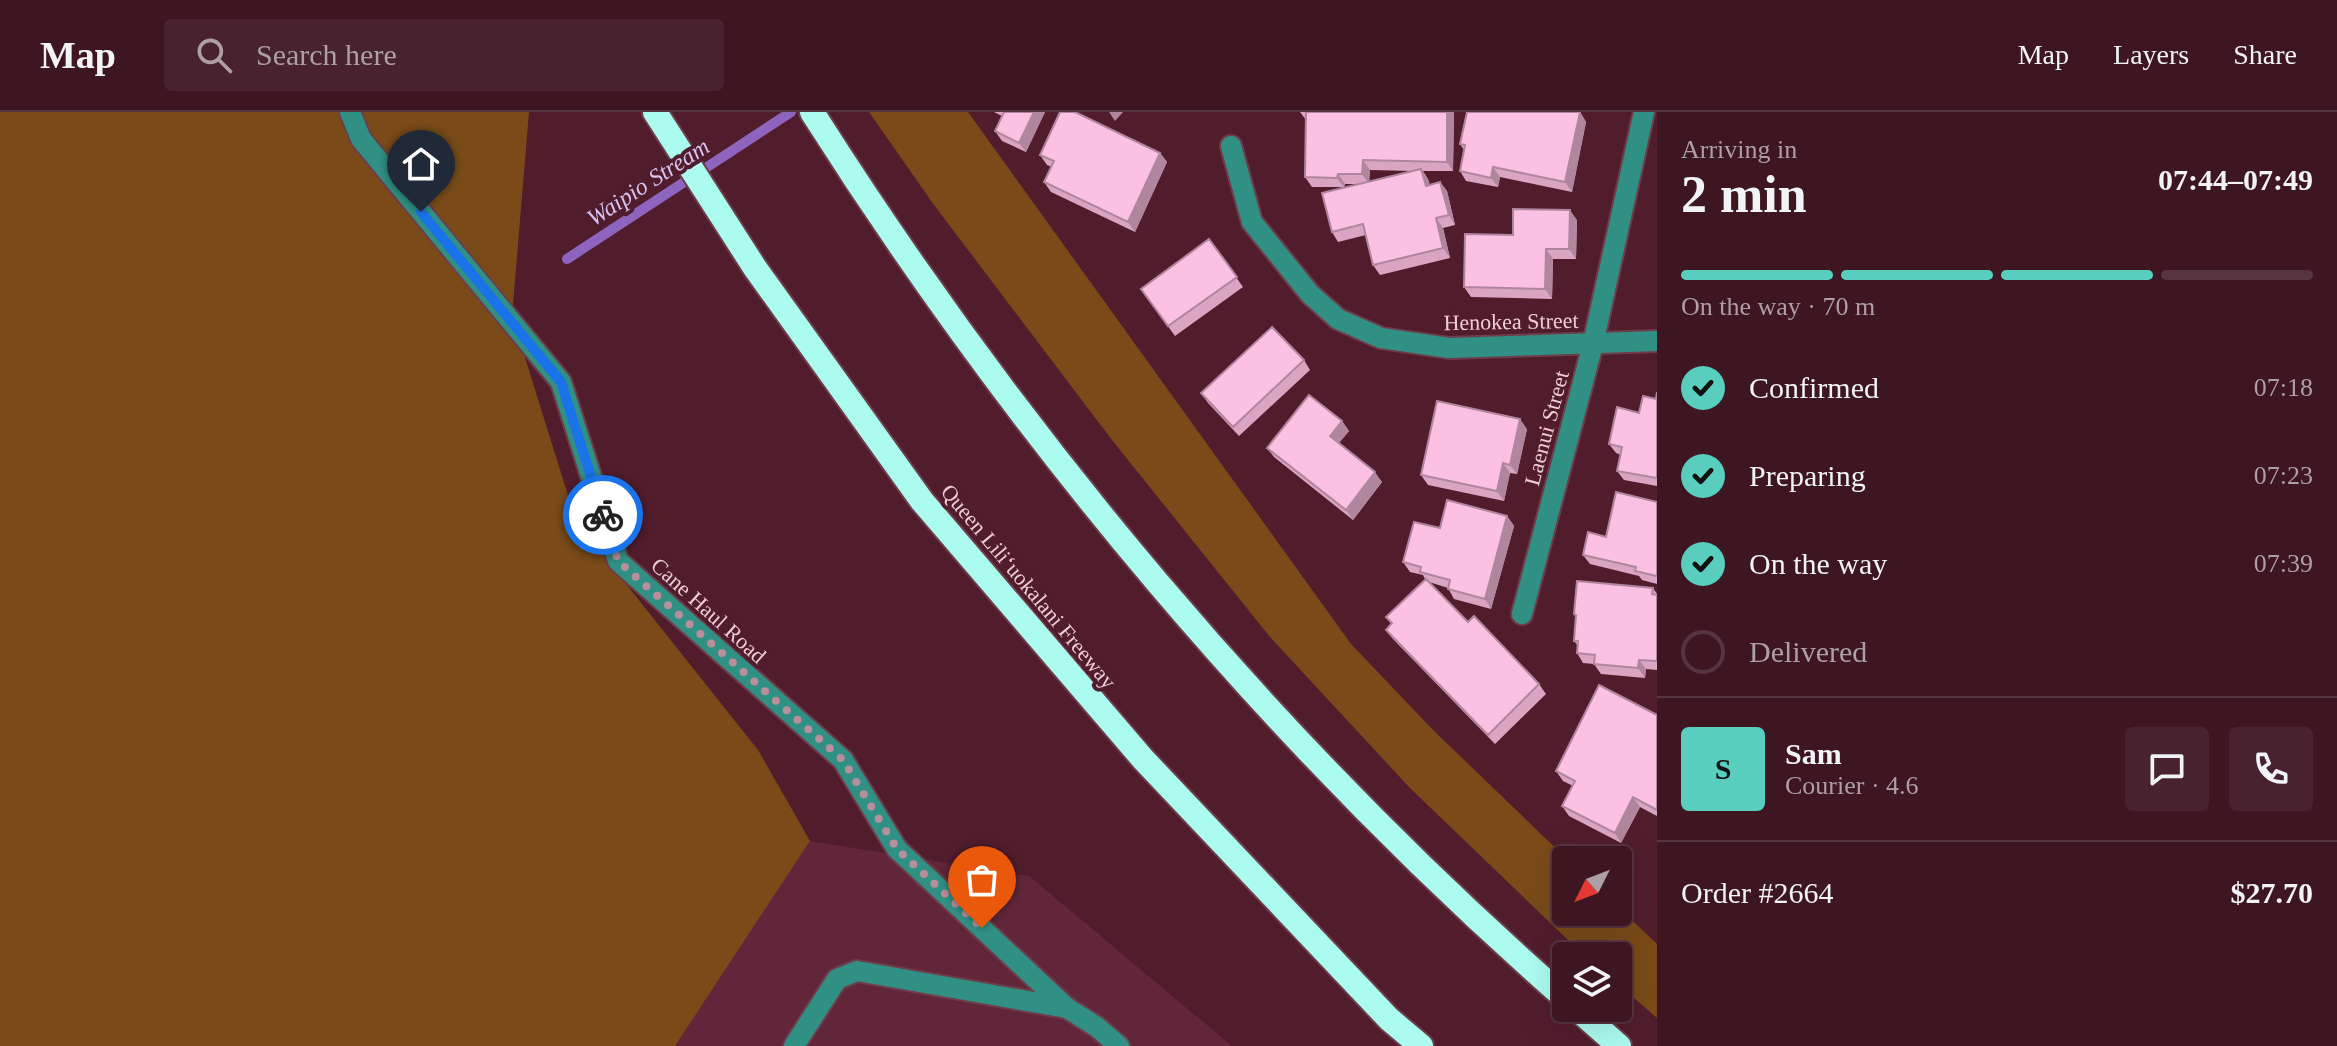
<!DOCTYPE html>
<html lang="en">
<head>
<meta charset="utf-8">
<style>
	body { margin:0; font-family:Georgia,serif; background:#48232f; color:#f1f3f6; height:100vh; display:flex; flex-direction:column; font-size:30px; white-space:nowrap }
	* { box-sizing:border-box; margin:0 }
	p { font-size:26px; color:#ad9fa5 }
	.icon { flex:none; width:44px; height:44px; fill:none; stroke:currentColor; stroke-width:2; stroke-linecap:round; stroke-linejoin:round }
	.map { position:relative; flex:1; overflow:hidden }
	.sheet { display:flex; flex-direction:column; background:#3d1622; width:680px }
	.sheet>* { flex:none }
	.needle { width:52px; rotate:228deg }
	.buttons { position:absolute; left:1552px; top:734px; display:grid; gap:16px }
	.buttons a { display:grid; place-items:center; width:80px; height:80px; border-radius:8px; background:#3d1622; box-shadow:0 8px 32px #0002,0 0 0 2px #563540; font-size:40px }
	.pin { position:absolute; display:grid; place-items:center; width:68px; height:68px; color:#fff; margin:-82px -34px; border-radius:50% 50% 50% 0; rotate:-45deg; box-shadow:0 0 8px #0007 }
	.pin .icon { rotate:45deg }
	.courier { position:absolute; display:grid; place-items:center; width:80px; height:80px; margin:-40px; border:6px solid #1a73e8; border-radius:50%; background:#fff; color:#222; box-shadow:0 2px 10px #0007 }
	.overview em { font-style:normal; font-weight:800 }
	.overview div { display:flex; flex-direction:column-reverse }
	.overview { display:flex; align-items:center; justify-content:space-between; height:136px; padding:0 24px }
	h1 { font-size:52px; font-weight:800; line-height:60px }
	.bar { display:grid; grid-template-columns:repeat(4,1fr); gap:12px 8px; align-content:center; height:96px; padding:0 24px }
	.bar i { height:10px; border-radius:6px; background:#563540 }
	.bar .active { background:#59cebf }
	.bar p { grid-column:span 4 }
	.line { display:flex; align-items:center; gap:20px; padding:0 24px; border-top:2px solid #563540 }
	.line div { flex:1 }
	.round { display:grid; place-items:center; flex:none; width:84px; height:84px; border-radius:8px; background:#48232f }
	ol { padding:0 24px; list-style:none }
	li { display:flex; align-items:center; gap:24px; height:88px }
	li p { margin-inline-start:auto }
	li .icon { padding:8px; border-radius:50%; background:#59cebf; color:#111; stroke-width:4 }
	li:last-child { color:#ad9fa5 }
	li i { width:44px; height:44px; border:4px solid #563540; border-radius:50% }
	header { display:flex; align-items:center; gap:48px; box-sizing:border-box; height:112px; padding:0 40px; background:#3d1622; border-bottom:2px solid #563540 }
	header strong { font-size:38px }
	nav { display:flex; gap:44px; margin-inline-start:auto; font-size:28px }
	.search { width:560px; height:72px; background:#48232f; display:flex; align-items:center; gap:20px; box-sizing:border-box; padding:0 28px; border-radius:8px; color:#ad9fa5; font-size:30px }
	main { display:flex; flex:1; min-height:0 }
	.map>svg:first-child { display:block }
</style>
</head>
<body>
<header>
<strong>Map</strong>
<div class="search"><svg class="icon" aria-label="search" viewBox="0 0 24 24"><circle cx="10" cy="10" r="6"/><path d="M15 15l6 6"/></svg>Search here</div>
<nav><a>Map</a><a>Layers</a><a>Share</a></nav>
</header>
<main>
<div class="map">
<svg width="1657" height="934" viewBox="0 0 1657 934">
	<rect width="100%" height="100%" fill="#511d2d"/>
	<path fill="#612639" d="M810 729 1029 764 1232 934H675Z"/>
	<path fill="#7a4b19" d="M0 0H529L512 204 576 409 758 638 810 729 675 934H0Z
		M869 0H968L1351 532 1433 618 1568 748H1566V800H1618V795L1657 832V906L1618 872V844H1586L1568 828 1410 676 1270 525 1112 328 934 93Z"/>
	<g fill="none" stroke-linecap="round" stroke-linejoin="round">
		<path stroke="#8e65be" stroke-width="10" d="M567 147 791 0"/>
		<g stroke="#6e3d4b" stroke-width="24">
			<path id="minor" d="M350 0 361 27 561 270 618 449 843 648 897 737 1067 896
				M1231 34 1252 110 1310 182 1338 207 1381 226 1449 236 1657 229
				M1522 502 1593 232 1644 0
				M794 934 837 867 857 859 1067 896 1097 915 1119 934"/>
		</g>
		<g stroke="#6e3d4b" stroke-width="28">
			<path id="highway" d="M655 0 755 156 922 389 1143 647 1389 907 1421 934
				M812 0C1020 328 1274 631 1566 887
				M1576 896 1619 934"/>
		</g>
		<use href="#minor" stroke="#319084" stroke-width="20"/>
		<use href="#highway" stroke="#acfbef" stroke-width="24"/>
	</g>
	<path fill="#d9a5c2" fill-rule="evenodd" d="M994 0H1045L1026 40 1002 29 995 19 1002 4Z
		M1300 0H1454L1453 59H1423L1428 67 1430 73 1440 70 1447 79 1455 113 1443 116 1450 146 1380 163 1373 153 1366 123 1338 130 1332 120 1360 72H1345L1344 75H1312L1305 65 1306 8ZM1370 58 1413 59 1369 70Z
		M1580 0 1586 10 1572 80 1500 65 1498 75 1466 69 1460 59 1464 38 1460 32Z
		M1160 41 1167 50 1135 120 1051 80 1044 70 1052 55 1047 53 1040 43Z
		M1577 108 1576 147H1553L1552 187 1471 185 1464 175 1513 123Z
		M1209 127 1243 175 1175 224 1141 177Z
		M1304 248 1310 258 1239 324 1208 291 1201 281Z
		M1657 280V374L1624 368 1617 359 1621 343 1616 341 1609 332 1639 301 1656 287Z
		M1342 309 1349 319 1339 331 1382 370 1353 408 1274 345 1267 336Z
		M1527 317 1517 362 1510 361 1504 389 1428 373 1421 363Z
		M1657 390V472L1642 468 1639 464 1590 452 1583 443Z
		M1507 404 1514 414 1491 497 1454 487 1448 476 1429 470 1468 510 1539 572 1546 582 1495 632 1393 527 1386 518 1391 512 1386 505 1425 467 1423 463 1410 460 1403 450Z
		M1653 476 1657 482V558L1646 557 1645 566 1601 562 1594 552 1583 551 1577 541 1578 534 1574 529 1576 506 1574 502Z
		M1657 603V704L1640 695 1621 731 1569 704 1562 694 1573 674 1563 669 1556 659Z"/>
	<path fill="#b0869e" d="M1034 0H1045L1026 40 1019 31Z
		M1109 0H1123L1115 9Z
		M1447 0H1454L1453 59 1447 50Z
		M1580 0 1586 10 1572 80 1565 70Z
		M1160 41 1167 50 1135 120 1128 110Z
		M1363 48 1370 58 1369 72 1362 62Z
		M1493 55 1500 65 1498 75 1491 66Z
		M1421 57 1428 67 1432 83 1426 74Z
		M1338 62 1345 72 1344 75 1337 66Z
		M1440 70 1447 79 1455 113 1449 103Z
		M1570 98 1577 108 1576 147 1569 137Z
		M1436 106 1443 116 1450 146 1443 136Z
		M1546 137 1553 147 1552 187 1545 177Z
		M1520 307 1527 317 1517 362 1510 353Z
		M1342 309 1349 319 1336 334 1330 324Z
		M1503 351 1510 361 1504 389 1497 379Z
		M1375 360 1382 370 1353 408 1346 398Z
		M1507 404 1514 414 1491 497 1485 487Z
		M1639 548 1646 557 1645 566 1638 556Z
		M1633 685 1640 695 1621 731 1615 721Z"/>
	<path fill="#fcc0e2" stroke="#b0869e" stroke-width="2" d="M1004 0H1034L1019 31 995 19Z
		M1060 0H1075L1160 41 1128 110 1044 70 1054 49 1040 43Z
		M1306 0H1447V50L1363 48 1362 62H1338L1337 66 1305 65Z
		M1467 0H1580L1565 70 1493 55 1491 66 1460 59 1465 33 1460 32Z
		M1421 57 1426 74 1440 70 1449 103 1436 106 1443 136 1373 153 1363 112 1332 120 1322 81Z
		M1513 97 1570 98 1569 137H1546L1545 177 1464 175 1465 122 1513 123Z
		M1209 127 1237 165 1168 214 1141 177Z
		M1272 215 1304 248 1233 315 1201 281Z
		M1657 280V366L1617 359 1622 335 1609 332 1617 295 1639 301 1643 284 1656 287Z
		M1309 283 1342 309 1330 324 1375 360 1346 398 1267 336Z
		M1437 289 1520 307 1510 353 1503 351 1497 379 1421 363Z
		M1616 380 1657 390V464L1635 459 1636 455 1583 443 1588 420 1606 425Z
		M1447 388 1507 404 1485 487 1448 477 1450 468 1420 460 1421 455 1403 450 1414 410 1440 416Z
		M1426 467 1468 510 1474 504 1539 572 1488 623 1386 518 1392 511 1386 505Z
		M1577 469 1653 476 1652 482 1657 483V549L1639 548 1638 556 1594 552 1595 543 1577 541 1578 529H1574L1576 503 1574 502Z
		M1599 573 1657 603V698L1633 685 1615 721 1562 694 1575 669 1556 659Z"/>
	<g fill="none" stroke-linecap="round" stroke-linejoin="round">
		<path stroke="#b88f9a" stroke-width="8" stroke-dasharray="0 14.4" d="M603 403 618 449 843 648 897 737 982 816"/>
		<path stroke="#1a73e8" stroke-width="10" d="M421 100 561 270 603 403"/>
	</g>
	<g text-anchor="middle" stroke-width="8" stroke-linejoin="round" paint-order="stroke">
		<g font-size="22" fill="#f0cdd5" stroke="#511d2d">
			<text transform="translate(1511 209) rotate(-1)" y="8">Henokea Street</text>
			<text transform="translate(1546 316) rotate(-75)" y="8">Laenui Street</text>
			<text transform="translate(1029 474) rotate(50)" y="8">Queen Liliʻuokalani Freeway</text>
			<text transform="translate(709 498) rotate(42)" y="8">Cane Haul Road</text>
		</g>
		<g font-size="24" font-style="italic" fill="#d7c3f2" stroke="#511d2d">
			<text transform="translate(648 70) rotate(-33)" y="8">Waipio Stream</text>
		</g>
	</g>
</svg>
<div class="buttons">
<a><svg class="needle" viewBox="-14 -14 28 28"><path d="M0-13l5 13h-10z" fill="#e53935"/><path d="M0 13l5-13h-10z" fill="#ad9fa5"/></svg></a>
<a><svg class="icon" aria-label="layers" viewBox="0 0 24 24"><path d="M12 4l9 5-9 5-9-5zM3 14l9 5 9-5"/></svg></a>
</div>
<div class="pin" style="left:982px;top:816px;background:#ea580c"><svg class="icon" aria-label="bag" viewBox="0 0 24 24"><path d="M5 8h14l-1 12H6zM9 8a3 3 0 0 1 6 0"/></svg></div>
<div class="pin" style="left:421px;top:100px;background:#1f2937"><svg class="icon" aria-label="home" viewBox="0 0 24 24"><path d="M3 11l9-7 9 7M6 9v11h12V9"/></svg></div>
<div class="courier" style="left:603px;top:403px"><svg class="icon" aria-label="bike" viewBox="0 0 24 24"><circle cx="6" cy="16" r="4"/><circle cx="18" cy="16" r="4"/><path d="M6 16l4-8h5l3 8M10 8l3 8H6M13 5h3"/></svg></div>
</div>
<section class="sheet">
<div class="overview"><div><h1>2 min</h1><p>Arriving in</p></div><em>07:44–07:49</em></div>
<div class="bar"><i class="active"></i><i class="active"></i><i class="active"></i><i></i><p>On the way · 70 m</p></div>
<ol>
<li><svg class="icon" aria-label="check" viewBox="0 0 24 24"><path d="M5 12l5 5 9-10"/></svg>Confirmed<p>07:18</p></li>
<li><svg class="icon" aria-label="check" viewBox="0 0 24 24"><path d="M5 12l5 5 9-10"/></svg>Preparing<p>07:23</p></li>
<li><svg class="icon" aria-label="check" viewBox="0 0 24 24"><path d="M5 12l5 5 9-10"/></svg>On the way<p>07:39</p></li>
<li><i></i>Delivered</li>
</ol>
<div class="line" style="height:144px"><b class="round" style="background:#59cebf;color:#111">S</b><div><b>Sam</b><p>Courier · 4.6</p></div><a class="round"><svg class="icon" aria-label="chat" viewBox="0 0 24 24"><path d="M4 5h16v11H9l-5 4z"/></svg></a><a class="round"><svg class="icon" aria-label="phone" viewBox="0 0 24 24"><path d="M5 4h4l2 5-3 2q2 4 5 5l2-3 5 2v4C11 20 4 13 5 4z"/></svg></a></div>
<div class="line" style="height:104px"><div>Order #2664</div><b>$27.70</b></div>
</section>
</main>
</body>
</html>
